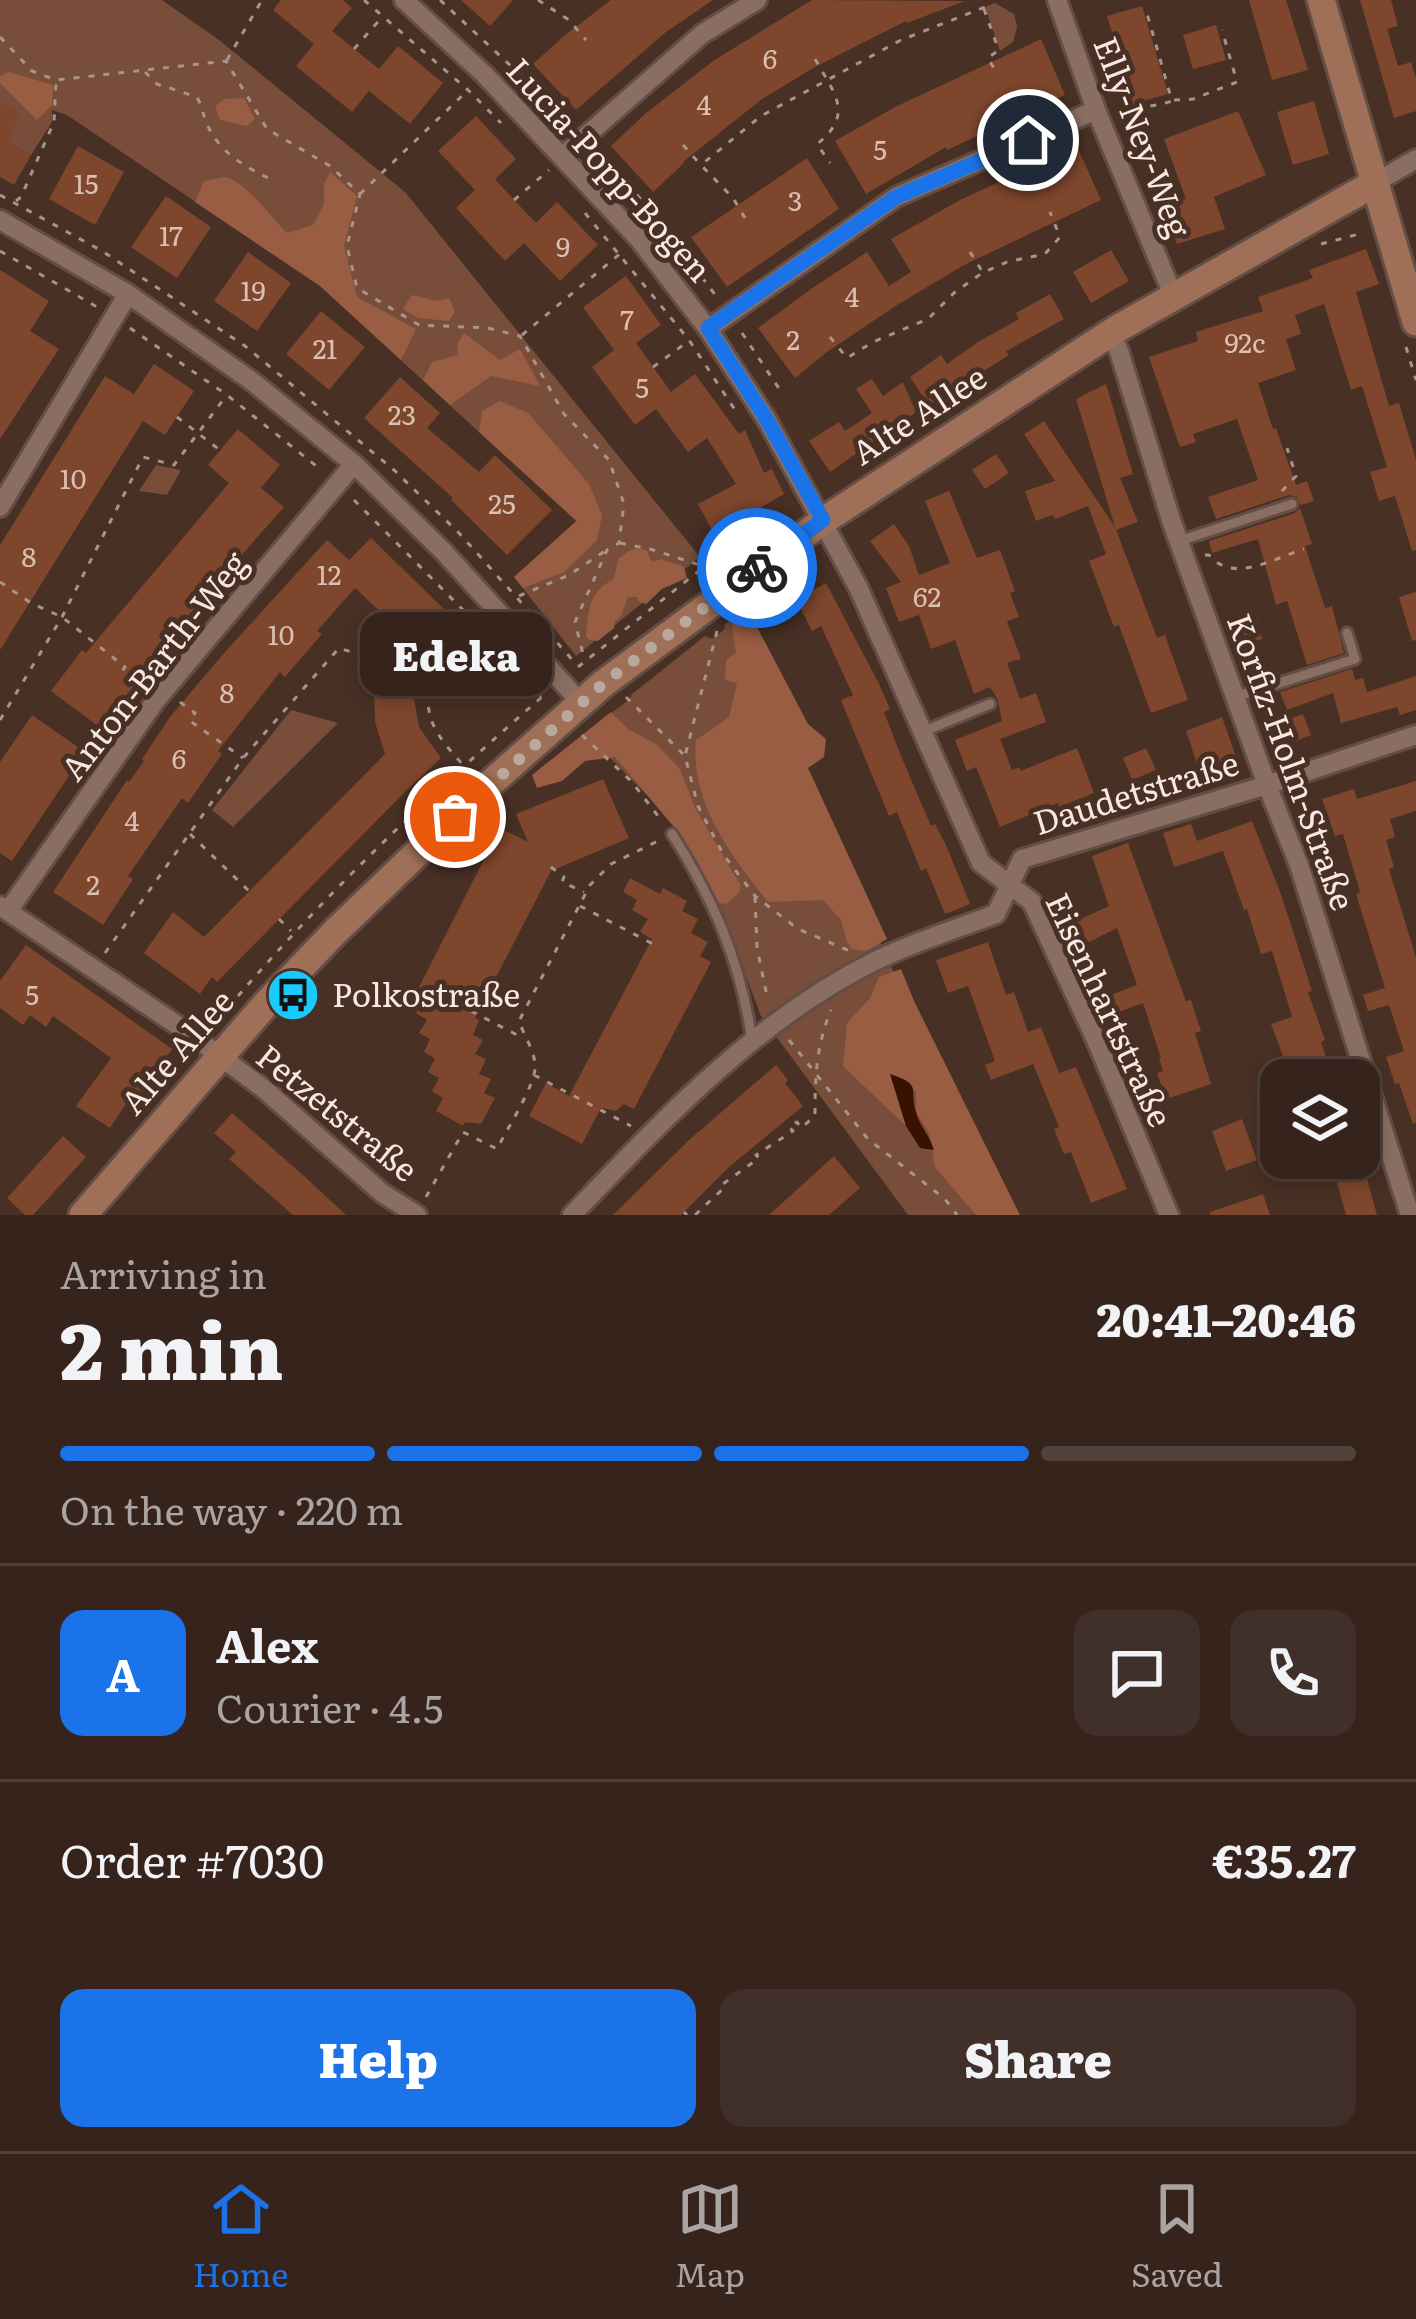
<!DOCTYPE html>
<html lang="en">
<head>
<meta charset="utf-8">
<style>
	body { margin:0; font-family:Literata,serif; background:#413029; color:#f1f3f6; height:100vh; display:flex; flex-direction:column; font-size:45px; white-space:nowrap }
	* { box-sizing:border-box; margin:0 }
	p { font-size:39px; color:#aaa4a3 }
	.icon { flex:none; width:66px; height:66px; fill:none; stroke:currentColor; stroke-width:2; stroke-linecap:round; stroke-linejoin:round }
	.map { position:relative; height:1215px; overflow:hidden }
	.drawer { display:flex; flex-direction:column; background:#36241c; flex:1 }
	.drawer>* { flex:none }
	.controls { position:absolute; left:1260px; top:1059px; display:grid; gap:24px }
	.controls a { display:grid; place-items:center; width:120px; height:120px; border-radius:24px; background:#36241c; box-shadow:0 6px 18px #0003,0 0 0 3px #50413b; font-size:60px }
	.pin { position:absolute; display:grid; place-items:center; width:102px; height:102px; color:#fff; margin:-51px; border:6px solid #fff; border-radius:50%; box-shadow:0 3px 12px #0007 }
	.courier { position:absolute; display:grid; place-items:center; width:120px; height:120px; margin:-60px; border:9px solid #1a73e8; border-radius:50%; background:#fff; color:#222; box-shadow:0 3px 15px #0007 }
	.bubble { position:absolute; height:84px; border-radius:24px; background:#36241c; box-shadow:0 6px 18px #0003,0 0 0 3px #50413b; font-size:39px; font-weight:800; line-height:84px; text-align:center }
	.overview em { font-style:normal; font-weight:800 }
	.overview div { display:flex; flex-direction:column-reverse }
	.overview { display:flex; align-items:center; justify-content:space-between; height:204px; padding:0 60px }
	h1 { font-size:78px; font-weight:800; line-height:90px }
	.bar { display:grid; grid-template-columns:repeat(4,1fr); gap:18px 12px; align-content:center; height:144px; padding:0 60px }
	.bar i { height:15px; border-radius:9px; background:#50413b }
	.bar .active { background:#1a73e8 }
	.bar p { grid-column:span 4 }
	.line { display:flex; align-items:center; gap:30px; padding:0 60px; border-top:3px solid #50413b }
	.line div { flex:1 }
	.round { display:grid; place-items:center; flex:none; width:126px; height:126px; border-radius:24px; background:#413029 }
	.primary-button { display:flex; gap:24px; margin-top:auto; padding:24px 60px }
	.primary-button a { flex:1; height:138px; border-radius:24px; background:#1a73e8; color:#fff; font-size:48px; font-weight:800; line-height:138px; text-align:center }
	.primary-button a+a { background:#413029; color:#f1f3f6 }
	.menu { display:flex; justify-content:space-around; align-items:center; height:168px; border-top:3px solid #50413b; background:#36241c; font-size:33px; color:#aaa4a3 }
	.menu a { display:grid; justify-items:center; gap:6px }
	.menu .active { color:#1a73e8 }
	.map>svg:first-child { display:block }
</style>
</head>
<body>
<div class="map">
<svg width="1416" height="1215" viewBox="0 0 1416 1215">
	<rect width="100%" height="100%" fill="#483025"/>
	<path fill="#784e3b" d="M0 0H162L219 40 405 192 700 557 576 656 514 577 576 521 320 286 67 115 52 110V122L31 155 7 141 0 103Z
		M995 3 1014 14 1017 27 1013 42 1000 51 985 7Z
		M156 465 181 470 167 495 139 491Z
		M731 620 732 624 735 622 1004 1215H908L761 1016 722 913 714 902 673 821 585 733 630 699 631 695 705 636 712 639 724 630 725 624Z
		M291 710 338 723 233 827 212 810Z"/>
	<path fill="#985d43" d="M9 72 53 85 52 105 37 120 0 83V76Z
		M244 98 255 119 247 126 220 120 215 106 225 99Z
		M330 172 357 196 344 246 357 297 416 329 401 360 320 286 195 202 204 181C206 181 224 177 225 177 246 181 271 218 287 233L313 225 324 205V184Z
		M412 295 437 301 449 298 455 312 449 321 418 318 403 309Z
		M464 333 500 360 520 349 540 386 491 376 450 405 423 380 432 362 458 355 457 344Z
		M500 401 528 413 589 484 602 515 597 540 564 572 523 588 514 577 577 521 479 432 482 411Z
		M638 548 647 551 652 562 662 559C670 565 677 562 684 567L687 578 662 589 646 604 639 602 637 597H628L621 616 615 621 614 628 598 641 589 640 586 636C589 609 588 592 614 579L618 559 629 551Z
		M748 610 808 724 826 739 824 757 808 768 887 939 866 951 852 949 847 942 841 920 823 900 768 902C731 855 690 803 696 740L729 717 737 684 725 679 726 660 736 653 731 620Z
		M611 712 628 729 656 744 680 769 695 808 741 886 739 893 726 904 714 902 674 827 615 757 585 761 562 781 537 788 532 775Z
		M901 969 914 1001 1020 1215H976L935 1167 930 1135 916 1112V1092L891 1075 906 1126 843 1066 847 1023 870 998 879 977Z"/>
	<path fill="#381100" d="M890 1074C923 1085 909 1088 916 1112 919 1125 930 1136 934 1150L920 1148 906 1126Z"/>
	<path fill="#7e462c" d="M281 0H343L352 8 332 31 379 69 398 46 443 83 410 124 369 91 352 112 296 66 314 44 273 10Z
		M461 0H513L490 26Z
		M611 0H713L666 32 576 110 533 64 564 36Z
		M812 0 965 1 907 23 906 21 815 67 762 99 683 162 684 163 653 192 611 146 645 114 713 61Z
		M1249 0H1286L1308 70 1272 80Z
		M1360 0H1391L1398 26 1387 29 1398 66 1411 62 1416 78V111L1394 118Z
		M1142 6 1168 94 1133 104 1124 72 1117 74 1112 58 1110 50 1117 48 1107 16Z
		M1216 25 1226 60 1193 69 1183 35Z
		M1041 39 1065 95 947 150 946 147 866 194 835 141 895 107Z
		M1314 101 1329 154 1293 165 1277 112Z
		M0 103 20 113 7 141 31 155 14 185 0 177Z
		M1147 107 1152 125 1132 131 1127 113Z
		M1238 111 1266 175 1214 197 1225 229 1177 244 1171 227 1178 224 1171 204 1186 199 1164 139Z
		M476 116 516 159 495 179 514 200 536 223 557 202 598 245 560 281 524 243 505 261 456 208 475 190 438 151Z
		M78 146 124 172 95 225 49 199Z
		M1077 146 1101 200 964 265 897 305 827 352 795 378 758 328 814 287 867 252 889 286 911 272 891 239 960 200Z
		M807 158 839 209 727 287 691 237Z
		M166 196 211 227 177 278 131 247Z
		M1366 249 1379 284 1356 292 1389 406 1399 403 1416 460V550L1412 551 1395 496 1379 501 1370 472 1387 467 1362 386 1351 390 1324 304 1295 315 1301 334 1286 339 1296 370 1258 383 1273 429 1276 428 1296 485 1307 481 1314 501 1301 505 1297 497 1289 495 1216 519 1208 497 1258 480 1237 419 1193 434 1196 442 1180 447 1149 357 1198 341 1196 332 1263 311 1258 297 1313 278 1309 270Z
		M1111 250 1129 281 1091 303 1073 272Z
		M248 252 291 283 257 331 214 301Z
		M0 270 49 301 30 331 59 349 0 439Z
		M626 276 661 325 636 343 671 392 695 374 739 434 745 430 764 473 772 469 784 494 714 534 698 504 736 484 707 438 688 452 656 409 635 425 592 367 614 350 583 307Z
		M1050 294 1064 319 1006 351 1009 355 929 406 910 377 941 355 947 364 978 342 1019 319 1016 313Z
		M321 311 365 347 329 390 286 354Z
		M154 364 194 391 165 435 143 421 0 650V545L105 376 134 394Z
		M400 377 440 413 427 428 479 472 495 455 552 510 507 555 451 500 453 498 364 418Z
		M872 379 883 396 903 382 916 412 830 472 809 441 839 422 845 431 872 413 856 389Z
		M1106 384 1133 474 1120 478 1138 522 1116 530 1076 399Z
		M1044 421 1115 527 1157 638 1165 635 1188 700 1151 713 1119 625 1114 627 1089 561 1106 554 1088 506 1055 519 1053 515 1036 521 1025 491 1055 481 1024 434Z
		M238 429 280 465 261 488 284 507 181 624 102 729 51 691 82 650 86 653 229 483 208 465Z
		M996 454 1009 473 985 489 972 470Z
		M949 491 977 558 1000 550 1015 591 1010 593 1019 617 1007 621 1021 659 1007 663 1020 699 1036 693 1046 722 1000 739 1012 770 1019 767 1021 771 1077 748 1094 793 1059 807 1058 803 1000 827 976 767 967 771 955 740 1002 721 998 700 990 687 974 694 955 640 931 649 919 615 899 622 886 588 901 582 870 541 894 524 909 546 919 575 950 563 925 501Z
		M1300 508 1312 544 1305 546 1325 608 1332 606 1344 653 1307 665 1287 601 1276 605 1258 539 1212 553 1209 541 1295 513Z
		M371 538 444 609 434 619 447 633 431 649 421 665 413 694 419 727 441 758 406 791 217 982 212 977 200 994 144 953 173 912 204 937 385 754 375 722 374 680 388 641 399 629 355 588 317 631 322 634 285 677 280 672 218 751 222 754 188 803 182 798 128 876 133 879 103 925 53 892 127 780 129 782 144 761 142 759 170 717 224 653 327 540 349 560Z
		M826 583 879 684 890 709 884 712 901 756 931 826 935 824 946 845 970 904 945 914 926 868 921 871 897 812 889 816 841 700 853 695 821 626 812 631 796 599Z
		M1416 592V640L1412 641 1399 597Z
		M1257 620 1262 639 1246 644 1240 625Z
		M1352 669 1355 680 1363 678 1367 692 1416 676V710L1400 715 1397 707 1341 723 1333 693 1287 710 1280 692Z
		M1303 714 1311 735 1286 745 1278 723Z
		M32 715 85 752 12 861 0 853V762Z
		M1222 717 1239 765 1202 778 1186 731Z
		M1146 748 1156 770 1132 780 1123 758Z
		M603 779 629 838 551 871 475 1018 479 1020 473 1035 483 1040 475 1054 486 1059 479 1074 491 1079 484 1093 495 1098 481 1124 465 1122 463 1126 436 1111 443 1098 432 1091 439 1078 428 1072 435 1059 424 1052 430 1039 419 1033 427 1020 416 1013 423 1000 415 995 500 828 528 842 516 814Z
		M1416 781V811L1390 819 1395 837 1386 840 1394 867 1389 869 1416 958V1123L1413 1124 1399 1083 1395 1084 1386 1057 1404 1051 1389 1005 1368 1011 1363 995 1385 988 1356 894 1360 892 1343 834 1335 836 1322 799 1354 789 1357 799Z
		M1252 821 1282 897 1312 991 1308 992 1325 1040 1321 1042 1334 1080H1292L1271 1024 1292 1017 1272 951 1261 954 1247 909 1244 910 1223 851 1174 867 1163 833 1191 824 1197 841Z
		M1128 843 1186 1001 1191 1000 1201 1031 1195 1033 1211 1084 1166 1099 1157 1073 1163 1071 1159 1058H1161L1143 1003 1111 1015 1105 997 1137 985 1117 928 1081 946 1070 924 1109 906 1092 856Z
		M630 878 660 894 663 888 687 901 682 911 698 919 691 933 708 942 700 956 711 962 634 1109 624 1104 616 1111 601 1108 582 1144 529 1116 546 1083 569 1096 652 939 640 932 648 919 632 910 637 900 623 892Z
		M988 942 1006 995 1014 992 1028 1032 1041 1027 1059 1073 1076 1067 1127 1189 1091 1203 1071 1152 1064 1154 1054 1129 1059 1127 1033 1064 991 1080 985 1065 995 1061 968 986 948 993 936 960Z
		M26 945 172 1049 133 1107 127 1102 110 1128 76 1106 111 1058 53 1016 46 1027 30 1015 23 1025 0 1008V981Z
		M776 1065 788 1080 785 1083 803 1106 729 1167 681 1215H613L688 1141Z
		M232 1113 303 1175 346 1215H293L229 1159 236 1152 214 1133Z
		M1242 1119 1257 1160 1226 1171 1212 1131Z
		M63 1136 86 1157 33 1215H25L7 1198Z
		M834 1156 860 1188 829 1215H769Z
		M1361 1157 1377 1215H1346L1332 1166Z
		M1263 1194 1270 1215H1210V1212Z"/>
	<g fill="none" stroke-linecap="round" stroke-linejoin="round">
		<g stroke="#634d44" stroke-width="15">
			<path id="lane" d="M1179 541 1292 504
				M1235 697 1355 659 1347 633
				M922 732 990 704
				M672 834C714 900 741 963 752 1041"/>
		</g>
		<g stroke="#634d44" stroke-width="24">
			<path id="street" d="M404 0 485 75 638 238 708 329 767 420 858 587 981 863 1032 902 1096 1040 1169 1215
				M1057 0 1096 110 1173 295
				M563 156 702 34 757 0
				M1375 183 1416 159
				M0 220 128 294 253 382 354 464 443 551 581 703
				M708 329 896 197 1096 110
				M1110 333 1119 351 1171 520 1267 785 1299 865 1410 1215
				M0 507 128 294
				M0 906 189 1033 264 1089 382 1193 417 1215
				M8 911 156 700 354 464
				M572 1215C663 1120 756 1020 875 961 913 942 956 929 996 914L1022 859 1267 785 1416 735"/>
		</g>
		<g stroke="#634d44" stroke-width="33">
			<path id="secondary" d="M1321 0 1416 322
				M83 1215 265 1005 335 932 485 788 604 683 823 521 1115 330 1375 183"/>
		</g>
		<path stroke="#a8948b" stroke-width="3" stroke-dasharray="6 9" stroke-linecap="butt" d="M364 0 468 90 501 123
			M440 0 570 121
			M538 0 569 20 586 40
			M984 9 999 51
			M0 37 32 71 56 80 226 61 267 129 330 166 360 194 347 246 357 288 419 325 488 328 520 336 564 414 609 460 624 504 619 543 607 550 575 622 584 658
			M354 49 383 16
			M996 52 988 58 997 74
			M815 59C834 93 855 114 817 144L830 163
			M227 60 262 0
			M145 72 157 84 197 97C202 106 203 115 207 124 220 154 246 167 274 181
			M1174 100 1193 99 1237 82 1222 30
			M1121 112C1141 106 1154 107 1172 101L1146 10
			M683 145 700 164
			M598 149 660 222 716 296
			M360 194 466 92
			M0 195 102 251 245 346 394 470 459 533 577 665
			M514 200 549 170
			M16 201 21 197 54 122 56 82
			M585 213 689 340 739 416
			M745 218 733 198 701 165 761 116 901 40 985 7
			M1321 244 1363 233
			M0 251 97 307
			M970 252 982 271
			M130 328 227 395 320 469
			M742 333 780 390 778 396
			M522 335 621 253
			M830 337 847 358 873 342 928 319 954 293 982 273 1007 262 1045 254 1060 237 1050 212
			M1406 347 1416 380
			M653 367 686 343
			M177 417 221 451
			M1282 491 1296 476 1287 448
			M354 500 484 631 541 697
			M620 543 650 549 703 566
			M1205 555H1209C1233 584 1272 559 1304 549
			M223 575 230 582
			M0 582 31 603 62 617 125 667 121 673 141 688
			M519 596 569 575 605 551
			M717 631 685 756 698 806 723 854 755 896 798 929 850 951
			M578 667 705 566 736 554
			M417 673 430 677 437 665 475 626
			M430 677C422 719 437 736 464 766
			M626 697 683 754
			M180 702 195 713 190 721 243 758
			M0 720 62 617 143 457 174 465 226 396
			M582 735 632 782 661 820
			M190 834 249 891
			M551 867 564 877 562 882 584 892
			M755 897 757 948 768 1001
			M580 906 655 945
			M279 919 291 931
			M105 953 243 758 339 648 379 661
			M238 996C331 888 436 789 543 696
			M471 1011 523 1038
			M789 1040 868 1139 945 1199 957 1215
			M534 1075 631 1126
			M426 1197 463 1132 497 1149C506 1131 535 1085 535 1068 536 1053 524 1036 519 1021L590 885 611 864 658 841
			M684 1212 687 1215
			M695 1215 725 1187 723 1184 759 1158 756 1155 793 1131 789 1127 797 1122 801 1128 815 1116C815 1078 816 1046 831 1010"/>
		<use href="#lane" stroke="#8a6e61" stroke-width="9"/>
		<use href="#street" stroke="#8a6e61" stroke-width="18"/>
		<use href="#secondary" stroke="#a06f57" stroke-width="27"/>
	</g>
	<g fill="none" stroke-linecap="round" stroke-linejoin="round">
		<path stroke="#baa89f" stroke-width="12" stroke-dasharray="0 21.6" d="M455 817 604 683 757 568"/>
		<path stroke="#1a73e8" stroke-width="15" d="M757 568 823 520 767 420 708 328 896 197 1028 140"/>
	</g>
	<defs>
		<g id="bus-disc" transform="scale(2.7)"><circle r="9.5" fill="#1bcafc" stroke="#483025"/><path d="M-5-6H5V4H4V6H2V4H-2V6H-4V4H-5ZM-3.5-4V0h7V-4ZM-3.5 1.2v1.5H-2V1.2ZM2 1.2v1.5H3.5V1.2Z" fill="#111"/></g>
	</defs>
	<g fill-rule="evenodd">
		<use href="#bus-disc" x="293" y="995"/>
	</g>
	<g text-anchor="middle" stroke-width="10" stroke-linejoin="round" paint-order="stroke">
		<g font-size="27" fill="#dac0b4">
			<text x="770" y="69">6</text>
			<text x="704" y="115">4</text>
			<text x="880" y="160">5</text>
			<text x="86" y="194">15</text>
			<text x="795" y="211">3</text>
			<text x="171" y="246">17</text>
			<text x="563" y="257">9</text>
			<text x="253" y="301">19</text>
			<text x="852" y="307">4</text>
			<text x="627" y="330">7</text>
			<text x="793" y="350">2</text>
			<text x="1245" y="353">92c</text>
			<text x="325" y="359">21</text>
			<text x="642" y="398">5</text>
			<text x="402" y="425">23</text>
			<text x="73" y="489">10</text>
			<text x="502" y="514">25</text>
			<text x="29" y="567">8</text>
			<text x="329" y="585">12</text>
			<text x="927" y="607">62</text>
			<text x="281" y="645">10</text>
			<text x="227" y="703">8</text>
			<text x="179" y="769">6</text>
			<text x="132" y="831">4</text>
			<text x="93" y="895">2</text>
			<text x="32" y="1005">5</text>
		</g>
		<g font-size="33" fill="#f8e8e1" stroke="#483025">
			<text transform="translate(1142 137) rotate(69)" y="12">Elly-Ney-Weg</text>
			<text transform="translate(609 170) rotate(48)" y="12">Lucia-Popp-Bogen</text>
			<text transform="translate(919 415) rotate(-33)" y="12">Alte Allee</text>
			<text transform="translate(154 666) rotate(-52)" y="12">Anton-Barth-Weg</text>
			<text transform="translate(1291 762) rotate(70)" y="12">Korfiz-Holm-Straße</text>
			<text transform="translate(1136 793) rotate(-17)" y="12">Daudetstraße</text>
			<text transform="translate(1109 1010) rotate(65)" y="12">Eisenhartstraße</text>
			<text transform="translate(177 1052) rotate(-49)" y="12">Alte Allee</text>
			<text transform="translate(337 1113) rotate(39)" y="12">Petzetstraße</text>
		</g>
		<g font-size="33" fill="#f8e8e1" stroke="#483025" text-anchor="start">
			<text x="332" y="1007">Polkostraße</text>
		</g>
	</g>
</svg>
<div class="controls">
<a><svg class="icon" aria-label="layers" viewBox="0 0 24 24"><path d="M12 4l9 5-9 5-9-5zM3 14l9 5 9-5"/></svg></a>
</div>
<div class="pin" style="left:455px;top:817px;background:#ea580c"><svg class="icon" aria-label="bag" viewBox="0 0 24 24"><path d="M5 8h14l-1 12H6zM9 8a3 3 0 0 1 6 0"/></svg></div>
<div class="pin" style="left:1028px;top:140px;background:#1f2937"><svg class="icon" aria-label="home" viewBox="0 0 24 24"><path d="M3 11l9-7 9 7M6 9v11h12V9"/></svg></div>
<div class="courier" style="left:757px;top:568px"><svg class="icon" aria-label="bike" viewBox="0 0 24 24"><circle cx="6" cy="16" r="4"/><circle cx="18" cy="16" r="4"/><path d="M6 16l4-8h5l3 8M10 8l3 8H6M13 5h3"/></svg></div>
<div class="bubble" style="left:360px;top:612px;width:192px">Edeka</div>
</div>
<section class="drawer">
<div class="overview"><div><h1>2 min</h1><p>Arriving in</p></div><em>20:41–20:46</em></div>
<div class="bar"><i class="active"></i><i class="active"></i><i class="active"></i><i></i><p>On the way · 220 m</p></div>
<div class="line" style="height:216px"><b class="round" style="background:#1a73e8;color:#fff">A</b><div><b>Alex</b><p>Courier · 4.5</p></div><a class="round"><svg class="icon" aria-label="chat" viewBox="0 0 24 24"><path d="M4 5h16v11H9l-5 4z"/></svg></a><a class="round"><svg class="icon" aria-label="phone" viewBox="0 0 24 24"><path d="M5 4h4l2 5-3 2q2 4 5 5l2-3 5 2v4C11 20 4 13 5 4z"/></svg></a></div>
<div class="line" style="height:156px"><div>Order #7030</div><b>€35.27</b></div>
<div class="primary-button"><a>Help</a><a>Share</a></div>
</section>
<nav class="menu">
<a class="active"><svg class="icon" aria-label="home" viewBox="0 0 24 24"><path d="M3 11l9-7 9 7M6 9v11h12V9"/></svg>Home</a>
<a><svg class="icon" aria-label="map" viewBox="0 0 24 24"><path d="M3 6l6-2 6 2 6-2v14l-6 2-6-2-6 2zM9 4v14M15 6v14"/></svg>Map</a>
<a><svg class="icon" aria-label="saved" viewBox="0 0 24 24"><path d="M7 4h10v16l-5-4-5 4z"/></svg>Saved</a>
</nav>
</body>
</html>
